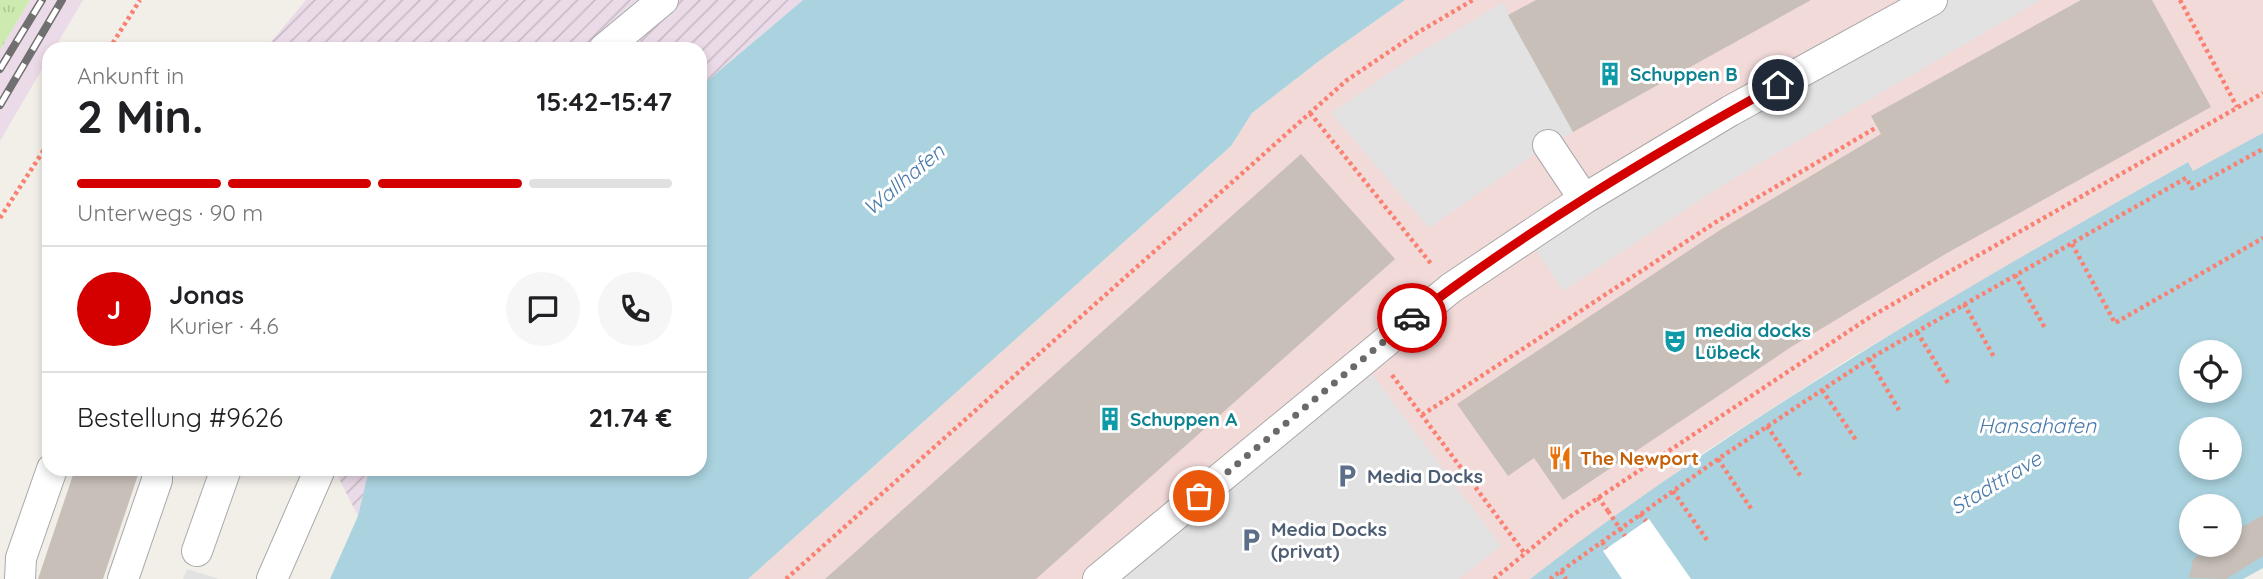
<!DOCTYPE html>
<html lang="de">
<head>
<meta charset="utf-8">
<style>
	body { margin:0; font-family:Quicksand,sans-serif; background:#f6f6f6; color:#202124; height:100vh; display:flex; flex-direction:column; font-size:26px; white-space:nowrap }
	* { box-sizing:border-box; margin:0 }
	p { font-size:23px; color:#757577 }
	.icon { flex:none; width:38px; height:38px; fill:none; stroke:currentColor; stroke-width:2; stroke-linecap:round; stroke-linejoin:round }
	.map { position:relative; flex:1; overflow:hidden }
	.details { position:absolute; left:42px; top:42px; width:665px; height:434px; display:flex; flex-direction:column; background:#fff; border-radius:21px; box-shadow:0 4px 10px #0003 }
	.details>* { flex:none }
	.tools { position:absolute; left:2179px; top:340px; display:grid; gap:14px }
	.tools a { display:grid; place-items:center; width:63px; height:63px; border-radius:50%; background:#fff; box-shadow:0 4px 10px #0003; font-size:35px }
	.pin { position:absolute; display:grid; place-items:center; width:60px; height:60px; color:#fff; margin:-30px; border:4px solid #fff; border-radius:50%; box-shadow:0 2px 7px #0007 }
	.courier { position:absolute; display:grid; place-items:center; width:70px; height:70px; margin:-35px; border:5px solid #d40000; border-radius:50%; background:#fff; color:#222; box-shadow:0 2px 9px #0007 }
	.summary em { font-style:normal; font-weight:700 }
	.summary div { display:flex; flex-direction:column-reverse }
	.summary { display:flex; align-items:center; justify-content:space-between; height:119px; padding:0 35px }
	h1 { font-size:46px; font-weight:700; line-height:52px }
	.bar { display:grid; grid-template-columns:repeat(4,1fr); gap:10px 7px; align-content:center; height:84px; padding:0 35px }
	.bar i { height:9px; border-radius:5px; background:#e0e0e0 }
	.bar .on { background:#d40000 }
	.bar p { grid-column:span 4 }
	.line { display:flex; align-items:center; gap:18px; padding:0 35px; border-top:2px solid #e0e0e0 }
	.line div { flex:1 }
	.round { display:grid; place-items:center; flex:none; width:74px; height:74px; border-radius:37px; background:#f6f6f6 }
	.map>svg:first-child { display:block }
</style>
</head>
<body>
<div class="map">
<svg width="2263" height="579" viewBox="0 0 2263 579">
	<defs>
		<pattern id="industrial-furrows" width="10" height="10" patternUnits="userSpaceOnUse" patternTransform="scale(1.75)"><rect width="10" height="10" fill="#ebdbe8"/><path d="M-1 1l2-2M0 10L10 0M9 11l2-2" fill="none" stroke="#c9bcc7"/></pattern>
		<pattern id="grass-tufts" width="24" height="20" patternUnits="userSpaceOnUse" patternTransform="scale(1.75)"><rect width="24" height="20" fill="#cdebb0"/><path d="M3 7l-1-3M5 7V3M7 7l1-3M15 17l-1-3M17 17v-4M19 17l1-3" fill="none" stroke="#b0c997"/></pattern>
	</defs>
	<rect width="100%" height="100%" fill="#f2efe9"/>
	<path fill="#f2dad9" d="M1405 0H2263V134L2193 172 2187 162 1850 358 1706 451 1530 579H748L1231 146 1252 113 1323 58Z"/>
	<path fill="url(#industrial-furrows)" d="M306 0H803L700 87V49H265Z
		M334 469H369L358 516Z"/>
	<path fill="#ebdbe8" d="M30 0H83L54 49H49V57L0 141V50Z"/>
	<path fill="url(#grass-tufts)" d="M0 0H30L0 50Z"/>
	<path fill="#e2e2e2" d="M1932 0H2041L1723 185 1563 291 1527 236Z
		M1503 2 1573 132 1548 145 1429 228 1331 113 1408 60Z
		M1372 374 1501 546 1459 579H1119Z
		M187 569 219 579H183Z"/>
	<path fill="#aad3df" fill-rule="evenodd" d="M803 0H1405L1323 58 1252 113 1231 146 748 579H330L358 516 369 469H700V87Z
		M2263 133V568L2243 579H1530C1736 420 1961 290 2188 162L2193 171ZM2191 352H2230V390H2191ZM2191 429H2230V467H2191ZM2191 506H2230V544H2191Z"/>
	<path fill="#fff" d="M1649 519 1691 579H1622L1603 551Z"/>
	<path fill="#c7bfb8" d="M1536 0H1811L1573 132 1508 15Z
		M2081 0H2152L2211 107 1947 253 1791 347 1563 500 1534 458 1508 476 1457 404 1720 230 1881 134 1871 116Z
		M1301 154 1395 259 1036 579H825Z
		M75 469H140L103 579H38Z
		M2263 515V556L2226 579 2189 578 2193 560 2206 547 2230 544V534Z"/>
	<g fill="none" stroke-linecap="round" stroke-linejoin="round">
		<g stroke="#a9a9a9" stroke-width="32">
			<path id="minor" d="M604 49 663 0
				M1548 145 1584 199
				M197 551 226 469
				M20 579 21 558 52 469
				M123 579 157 480V469
				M272 579 320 469
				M1098 579 1451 288 1584 199 1730 111 1932 0"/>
		</g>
		<path stroke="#fa8072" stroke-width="4.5" stroke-dasharray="3.5 3.5" stroke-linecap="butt" d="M2180 0 2237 107
			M109 49 140 0
			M1310 113 1432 265
			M0 218 49 142
			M2072 244 2115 323 2263 238
			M2015 275 2045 328
			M1964 304 1994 357
			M1917 332 1948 383
			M1869 359 1899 410
			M1392 375 1525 554
			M1822 390 1856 440
			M1422 415 1716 222 1877 127
			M1767 426 1802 478
			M1718 459 1752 510
			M1673 491 1707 540
			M1598 497 1608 511
			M1640 514 1646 521
			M1602 542 1607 548
			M1561 571 1566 579
			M786 579 1347 80 1417 33 1473 0
			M1494 579 1571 516 1870 317 2263 93
			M1550 579 1718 459 1869 359 2186 178 2192 188 2263 149"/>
		<use href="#minor" stroke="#fff" stroke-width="30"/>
		<g stroke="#707070" stroke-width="8">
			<path id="rail" d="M0 69 42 0
				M0 105 62 0"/>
		</g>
		<use href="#rail" stroke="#fff" stroke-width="5" stroke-dasharray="16" stroke-linecap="butt"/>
		<path stroke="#fa8072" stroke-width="4.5" stroke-dasharray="3.5 3.5" stroke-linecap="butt" d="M1608 511 1625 536"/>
	</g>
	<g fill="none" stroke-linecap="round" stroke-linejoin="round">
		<path stroke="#6b6a68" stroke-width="7" stroke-dasharray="0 12.6" d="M1199 496 1412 318"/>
		<path stroke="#d40000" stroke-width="9" d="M1412 318C1527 230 1651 155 1778 85"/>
	</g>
	<defs>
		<g id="building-bare" transform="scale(1.89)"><path d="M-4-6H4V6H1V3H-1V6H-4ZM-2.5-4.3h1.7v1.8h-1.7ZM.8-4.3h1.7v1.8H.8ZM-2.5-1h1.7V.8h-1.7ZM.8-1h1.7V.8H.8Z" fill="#0f9aa8" stroke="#fff" stroke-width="2.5" paint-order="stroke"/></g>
		<g id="theatre-bare" transform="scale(1.89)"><path d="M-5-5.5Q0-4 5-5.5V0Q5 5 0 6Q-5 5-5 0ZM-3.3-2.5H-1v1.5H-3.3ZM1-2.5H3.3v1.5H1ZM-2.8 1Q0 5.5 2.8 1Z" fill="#0f9aa8" stroke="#fff" stroke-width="2.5" paint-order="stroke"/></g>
		<g id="restaurant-bare" transform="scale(1.89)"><path d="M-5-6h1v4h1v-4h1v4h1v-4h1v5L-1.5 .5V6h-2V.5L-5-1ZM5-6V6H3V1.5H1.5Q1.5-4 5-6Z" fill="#e8710a" stroke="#fff" stroke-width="2.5" paint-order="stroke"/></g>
		<g id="parking-bare" transform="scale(1.89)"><path d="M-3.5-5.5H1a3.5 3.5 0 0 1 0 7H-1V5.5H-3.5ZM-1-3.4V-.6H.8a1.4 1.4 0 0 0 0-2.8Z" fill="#5c6f8a" stroke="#fff" stroke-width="2.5" paint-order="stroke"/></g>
	</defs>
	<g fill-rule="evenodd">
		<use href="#building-bare" x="1610" y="74"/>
		<use href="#theatre-bare" x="1675" y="341"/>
		<use href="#building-bare" x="1110" y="419"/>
		<use href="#restaurant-bare" x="1560" y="458"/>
		<use href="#parking-bare" x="1347" y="476"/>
		<use href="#parking-bare" x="1251" y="540"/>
	</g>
	<g text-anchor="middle" stroke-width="6" stroke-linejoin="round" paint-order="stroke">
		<g font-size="19" font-weight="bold" fill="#0d838f" stroke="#fff" text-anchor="start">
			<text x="1630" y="81">Schuppen B</text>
			<text x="1695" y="337">media docks<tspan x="1695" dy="22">Lübeck</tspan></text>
			<text x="1130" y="426">Schuppen A</text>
		</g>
		<g font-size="19" font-weight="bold" fill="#c56008" stroke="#fff" text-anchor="start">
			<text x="1580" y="465">The Newport</text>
		</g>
		<g font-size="19" font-weight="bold" fill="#4e5e75" stroke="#fff" text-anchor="start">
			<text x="1367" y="483">Media Docks</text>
			<text x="1271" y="536">Media Docks<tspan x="1271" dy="22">(privat)</tspan></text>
		</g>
		<g font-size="21" font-style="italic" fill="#4a7aab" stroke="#fff">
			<text transform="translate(904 180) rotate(-40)" y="7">Wallhafen</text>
			<text x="2037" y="433">Hansahafen</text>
			<text transform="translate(1996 483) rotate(-31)" y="7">Stadttrave</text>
		</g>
	</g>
</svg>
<div class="tools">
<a><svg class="icon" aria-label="locate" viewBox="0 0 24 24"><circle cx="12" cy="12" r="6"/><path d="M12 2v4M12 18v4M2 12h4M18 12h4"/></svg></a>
<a>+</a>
<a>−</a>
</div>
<div class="pin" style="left:1199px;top:496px;background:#ea580c"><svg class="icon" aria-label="bag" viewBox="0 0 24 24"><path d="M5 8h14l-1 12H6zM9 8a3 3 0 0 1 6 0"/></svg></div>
<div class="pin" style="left:1778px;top:85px;background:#1f2937"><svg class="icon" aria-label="home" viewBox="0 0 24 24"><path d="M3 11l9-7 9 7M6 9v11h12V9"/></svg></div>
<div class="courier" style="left:1412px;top:318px"><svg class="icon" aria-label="car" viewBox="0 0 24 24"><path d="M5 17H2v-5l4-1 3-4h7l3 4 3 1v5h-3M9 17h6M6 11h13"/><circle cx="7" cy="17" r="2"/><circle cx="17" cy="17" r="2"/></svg></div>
<section class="details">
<div class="summary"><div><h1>2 Min.</h1><p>Ankunft in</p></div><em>15:42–15:47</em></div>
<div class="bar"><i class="on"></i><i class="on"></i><i class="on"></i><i></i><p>Unterwegs · 90 m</p></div>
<div class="line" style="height:126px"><b class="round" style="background:#d40000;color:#fff">J</b><div><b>Jonas</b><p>Kurier · 4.6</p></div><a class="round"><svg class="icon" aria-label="chat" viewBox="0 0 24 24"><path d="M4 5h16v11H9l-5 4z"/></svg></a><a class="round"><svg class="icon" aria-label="phone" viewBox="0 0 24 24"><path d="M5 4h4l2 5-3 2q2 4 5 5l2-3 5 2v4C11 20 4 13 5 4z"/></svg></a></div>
<div class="line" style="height:91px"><div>Bestellung #9626</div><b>21.74 €</b></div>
</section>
</div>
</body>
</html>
